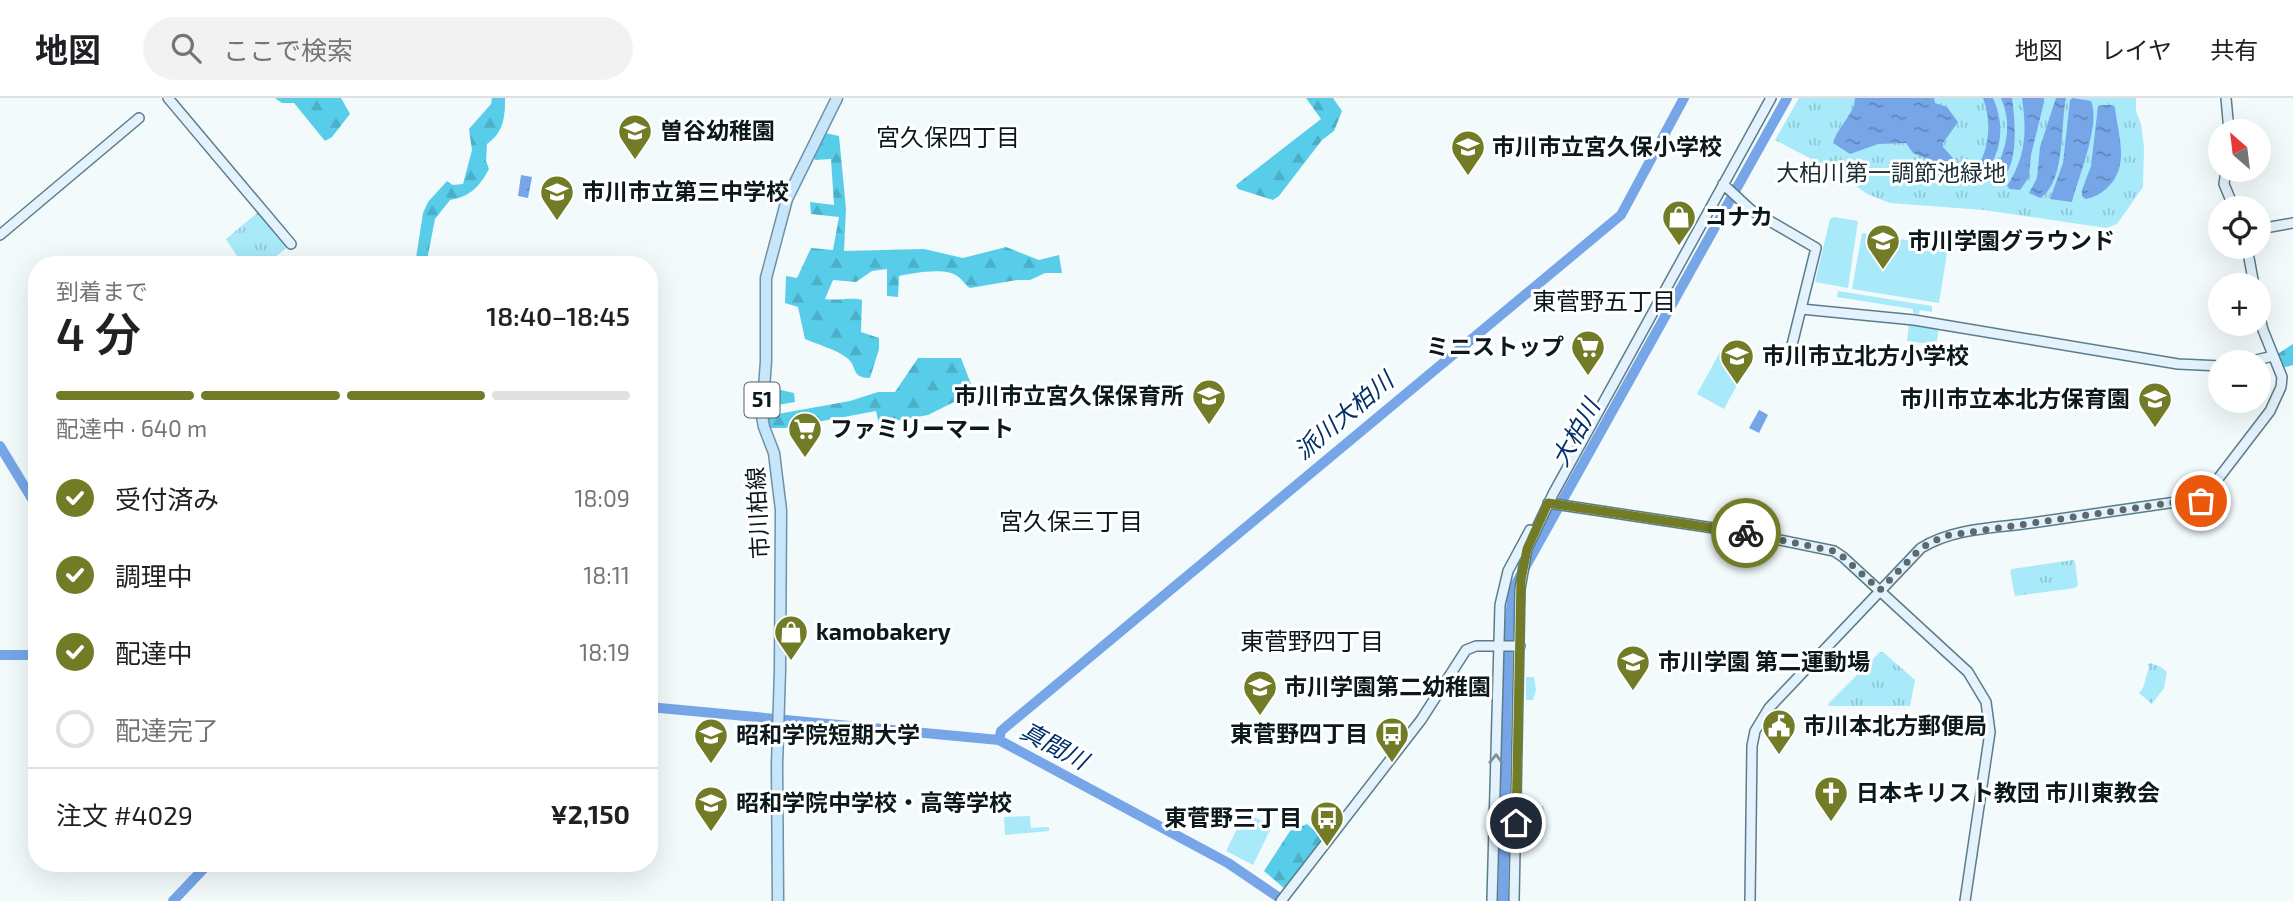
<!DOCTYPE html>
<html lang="ja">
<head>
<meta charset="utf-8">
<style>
	body { margin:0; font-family:"Exo 2","Noto Sans JP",sans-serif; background:#f2f2f2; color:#202124; height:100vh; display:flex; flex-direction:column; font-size:26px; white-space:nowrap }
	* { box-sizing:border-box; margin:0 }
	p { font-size:23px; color:#757577 }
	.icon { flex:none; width:38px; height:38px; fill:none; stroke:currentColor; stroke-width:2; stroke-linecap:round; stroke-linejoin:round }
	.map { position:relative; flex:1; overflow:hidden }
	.details { position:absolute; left:28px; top:158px; width:630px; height:616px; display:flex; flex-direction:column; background:#fff; border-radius:28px; box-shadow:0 7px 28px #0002 }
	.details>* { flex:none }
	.needle { width:46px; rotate:332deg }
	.fabs { position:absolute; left:2208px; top:21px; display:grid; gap:14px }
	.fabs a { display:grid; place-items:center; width:63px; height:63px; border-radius:50%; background:#fff; box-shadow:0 7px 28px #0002; font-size:35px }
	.pin { position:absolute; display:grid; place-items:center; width:60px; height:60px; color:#fff; margin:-30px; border:4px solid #fff; border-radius:50%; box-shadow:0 2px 7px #0007 }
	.courier { position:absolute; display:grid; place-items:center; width:70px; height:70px; margin:-35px; border:5px solid #727c27; border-radius:50%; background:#fff; color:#222; box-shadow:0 2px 9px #0007 }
	.summary em { font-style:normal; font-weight:600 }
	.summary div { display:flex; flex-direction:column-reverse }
	.summary { display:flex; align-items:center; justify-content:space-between; height:119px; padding:0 28px }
	h1 { font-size:46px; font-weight:600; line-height:52px }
	.bar { display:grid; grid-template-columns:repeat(4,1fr); gap:10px 7px; align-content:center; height:84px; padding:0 28px }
	.bar i { height:9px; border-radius:5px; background:#e0e0e0 }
	.bar .current { background:#727c27 }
	.bar p { grid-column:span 4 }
	.line { display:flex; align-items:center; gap:18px; padding:0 28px; border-top:2px solid #e0e0e0 }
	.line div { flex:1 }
	ol { padding:0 28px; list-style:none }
	li { display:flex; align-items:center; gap:21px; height:77px }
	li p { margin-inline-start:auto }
	li .icon { padding:7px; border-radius:50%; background:#727c27; color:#fff; stroke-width:4 }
	li:last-child { color:#757577 }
	li i { width:38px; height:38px; border:4px solid #e0e0e0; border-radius:50% }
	header { display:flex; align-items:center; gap:42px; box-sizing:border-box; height:98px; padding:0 35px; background:#fff; border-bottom:2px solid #e0e0e0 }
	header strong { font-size:33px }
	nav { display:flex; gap:38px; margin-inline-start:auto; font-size:24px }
	.search { width:490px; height:63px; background:#f2f2f2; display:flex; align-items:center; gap:18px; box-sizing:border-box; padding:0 24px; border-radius:38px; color:#757577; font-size:26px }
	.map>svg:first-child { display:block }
</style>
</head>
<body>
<header>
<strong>地図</strong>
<div class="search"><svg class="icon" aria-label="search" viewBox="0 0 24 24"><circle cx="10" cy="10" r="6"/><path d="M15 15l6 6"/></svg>ここで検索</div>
<nav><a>地図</a><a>レイヤ</a><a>共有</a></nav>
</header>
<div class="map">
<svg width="2293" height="803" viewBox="0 0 2293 803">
	<defs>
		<pattern id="forest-firs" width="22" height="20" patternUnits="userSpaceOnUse" patternTransform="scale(1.75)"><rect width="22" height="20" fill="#58cde9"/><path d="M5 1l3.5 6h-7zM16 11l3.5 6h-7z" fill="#4bafc7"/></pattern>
		<pattern id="park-tufts" width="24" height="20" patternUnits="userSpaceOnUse" patternTransform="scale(1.75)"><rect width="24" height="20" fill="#a8e9fa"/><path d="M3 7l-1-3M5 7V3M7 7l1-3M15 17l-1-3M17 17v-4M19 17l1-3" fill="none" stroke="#8fc7d6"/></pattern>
		<pattern id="water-ripples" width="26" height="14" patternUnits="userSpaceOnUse" patternTransform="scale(1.75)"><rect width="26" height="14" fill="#76a5e8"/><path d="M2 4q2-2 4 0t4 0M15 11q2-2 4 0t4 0" fill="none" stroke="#5f86bb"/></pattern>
	</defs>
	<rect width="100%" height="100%" fill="#f3fafc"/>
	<path fill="url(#forest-firs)" d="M275 0H341L350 16 332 39 325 43 294 5H282Z
		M492 0H505C505 19 504 34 487 46L486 63 489 71C480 88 470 99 450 102L435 121 428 157 429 166H418L416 160 423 115 428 104 447 83 453 87 463 86 472 52 469 31 491 6Z
		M1306 0H1333L1342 13 1334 33 1322 42 1279 98 1273 102 1238 91 1236 87 1321 21Z
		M825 35 839 38 846 111 844 153 924 151 963 160 1006 149 1039 162 1059 157 1062 175H1045L1030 182H1017L970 190C965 187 962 181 957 178 945 169 913 175 899 178L898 199 887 198V171L872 173 856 184 833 182 825 201C839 203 850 199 862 202L861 234 879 240V251L870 280C850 280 858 268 847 260 835 251 819 247 805 241L798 209 785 205 786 178 797 180 811 150 833 152 839 119 811 116 810 104 834 107 831 61 815 62 813 58Z
		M2293 246V267L2282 270 2276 257Z
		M918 260H961L974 294 928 317 879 326 876 313 785 330H768L766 312 768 289 794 295 795 304 772 308V317L850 303 878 294H895Z
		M1307 726 1323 740 1285 791 1264 773 1290 733Z"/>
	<path fill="url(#park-tufts)" d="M1799 0H2136V13L2141 26 2144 50 2143 89 2117 126 2106 130 1984 112 1890 105 1867 96 1838 75 1775 42Z
		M262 111 291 146 267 166H242L226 141Z
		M2073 462 2075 464 2078 487 2075 490 2015 498 2010 473 2012 471Z
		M1880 554H1883L1915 582 1910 608H1829L1828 606Z
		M2150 565 2161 569 2167 574 2164 590 2152 606 2139 595 2143 590 2149 569 2147 567Z
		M1526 579H1534L1536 592 1533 602H1526Z
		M1523 708H1544V736H1522Z
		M1030 718 1031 730 1049 729V733L1005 737 1004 719Z"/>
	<path fill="#a8e9fa" d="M1834 119 1858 123 1848 190 1815 184 1830 121Z
		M1862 135 1948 149 1939 205 1852 191Z
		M1838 193 1932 208V214L1920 212 1919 216 1913 215V211L1837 199Z
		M1909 226 1939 230 1936 247 1907 243Z
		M1721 252 1748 267 1724 311 1697 296Z
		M1245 715 1272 728 1253 767 1226 753Z"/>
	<path fill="url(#water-ripples)" d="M1855 0H1934L1935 5 1947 9 1958 24 1943 45V49L1953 60 1943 72 1935 71 1932 63 1913 55 1906 45 1878 46 1850 56 1833 45C1837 29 1855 16 1855 0Z
		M1983 0H1993C2006 28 2002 61 1978 82H1975L1971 79C1989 56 1993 27 1983 0Z
		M2001 0H2012C2015 21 2021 80 1993 85L1990 82C2005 55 2014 30 2001 0Z
		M2022 0H2044V4L2031 57 2029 79 2020 92 2010 91 2007 88C2026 58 2027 35 2022 0Z
		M2056 0H2066C2060 28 2066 84 2040 100L2029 95 2037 80 2040 49Z
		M2073 0 2091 3C2101 26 2078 80 2072 104L2050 101 2063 65 2070 2Z
		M2101 7H2112L2115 10C2118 38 2131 69 2106 91 2100 96 2094 99 2086 101L2082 98V92L2091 68 2098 8Z
		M521 77 532 79 528 100 518 98Z
		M1759 312 1768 317 1759 335 1749 330Z"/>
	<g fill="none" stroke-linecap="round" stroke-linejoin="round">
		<path stroke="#76a5e8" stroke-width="10" d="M0 348 37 409
			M0 557H37
			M649 609 999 642 1228 765 1284 803
			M999 642 1001 633 1621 117 1684 0
			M173 803 209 765
			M1503 803 1508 542 1513 491 1787 0"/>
		<g stroke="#5b7d87" stroke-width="12">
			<path id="secondary" d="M168 0 291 146
				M2226 0 2229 33
				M2226 72 2224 86 2234 110
				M1723 86 1751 112 1816 150 1791 251
				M2259 131 2293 125
				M0 137 139 20
				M2247 149 2254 187
				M1801 211 1914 222 2178 266 2221 268
				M2248 264 2273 258
				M1548 405 1740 434 1834 453 1843 459 1968 574 1986 604 1990 634 1965 803
				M1281 803 1421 622 1466 552 1476 548H1520
				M1492 803 1500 507 1508 473 1530 432
				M1514 803 1520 491 1527 451 1553 396 1771 0
				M1750 803 1752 648 1755 633 1769 610 1921 450C1953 430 1994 430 2031 425 2086 417 2142 409 2197 401L2201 403 2270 313 2281 289 2282 279 2263 232 2259 215"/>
		</g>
		<g stroke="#6c93aa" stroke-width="13">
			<path id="primary" d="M778 803 777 667 780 572 781 412 774 355 764 329 762 318 766 263V180L787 101 837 0"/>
		</g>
		<use href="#secondary" stroke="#e3f2fc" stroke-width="9"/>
		<use href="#primary" stroke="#c7e6fa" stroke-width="10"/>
	</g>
	<defs><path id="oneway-chevron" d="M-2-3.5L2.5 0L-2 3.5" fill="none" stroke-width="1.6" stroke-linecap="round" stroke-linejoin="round" transform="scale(1.75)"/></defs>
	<use stroke="#829097" href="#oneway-chevron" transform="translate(1496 661) rotate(-88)"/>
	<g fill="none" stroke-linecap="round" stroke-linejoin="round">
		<path stroke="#5c686a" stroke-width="7" stroke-dasharray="0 12.6" d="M1746 435 1834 453 1843 459 1880 492 1921 450 1944 438 2197 401 2201 403"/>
		<path stroke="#727c27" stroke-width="9" d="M1516 725 1521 482 1527 451 1548 405 1746 435"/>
	</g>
	<defs>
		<g id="school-pin" transform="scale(1.75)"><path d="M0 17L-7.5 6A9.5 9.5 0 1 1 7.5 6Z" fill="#727c27" stroke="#fff"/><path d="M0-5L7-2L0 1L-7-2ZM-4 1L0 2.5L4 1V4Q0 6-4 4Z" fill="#fff"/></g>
		<g id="shop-pin" transform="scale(1.75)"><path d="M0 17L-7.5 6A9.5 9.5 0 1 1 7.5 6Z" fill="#727c27" stroke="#fff"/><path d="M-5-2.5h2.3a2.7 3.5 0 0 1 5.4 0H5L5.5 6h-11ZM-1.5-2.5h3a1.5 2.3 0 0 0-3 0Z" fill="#fff"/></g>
		<g id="supermarket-pin" transform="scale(1.75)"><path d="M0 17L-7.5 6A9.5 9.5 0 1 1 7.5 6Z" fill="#727c27" stroke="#fff"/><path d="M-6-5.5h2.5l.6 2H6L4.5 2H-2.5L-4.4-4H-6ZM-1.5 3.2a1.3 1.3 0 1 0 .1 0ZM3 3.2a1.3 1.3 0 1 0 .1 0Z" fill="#fff"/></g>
		<g id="civic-pin" transform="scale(1.75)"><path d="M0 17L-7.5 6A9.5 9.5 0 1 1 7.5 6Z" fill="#727c27" stroke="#fff"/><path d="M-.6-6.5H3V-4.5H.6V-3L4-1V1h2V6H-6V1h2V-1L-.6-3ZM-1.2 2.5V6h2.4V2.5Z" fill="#fff"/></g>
		<g id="bus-pin" transform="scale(1.75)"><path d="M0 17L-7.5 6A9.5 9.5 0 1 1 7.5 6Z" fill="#727c27" stroke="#fff"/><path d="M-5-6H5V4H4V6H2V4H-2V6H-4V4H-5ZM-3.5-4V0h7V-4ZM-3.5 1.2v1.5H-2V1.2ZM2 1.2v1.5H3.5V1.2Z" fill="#fff"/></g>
		<g id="university-pin" transform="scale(1.75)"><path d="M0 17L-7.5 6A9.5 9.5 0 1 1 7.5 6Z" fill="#727c27" stroke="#fff"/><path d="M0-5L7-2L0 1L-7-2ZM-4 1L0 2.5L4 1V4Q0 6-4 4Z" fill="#fff"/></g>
		<g id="church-pin" transform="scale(1.75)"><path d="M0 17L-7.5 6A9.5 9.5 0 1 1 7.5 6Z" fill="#727c27" stroke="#fff"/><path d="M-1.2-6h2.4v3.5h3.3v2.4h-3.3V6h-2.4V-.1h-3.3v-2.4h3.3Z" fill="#fff"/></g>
	</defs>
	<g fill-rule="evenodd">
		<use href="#school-pin" x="635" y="33"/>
		<use href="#school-pin" x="1468" y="49"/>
		<use href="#school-pin" x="557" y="94"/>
		<use href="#shop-pin" x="1679" y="119"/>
		<use href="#school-pin" x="1883" y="143"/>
		<use href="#supermarket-pin" x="1588" y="249"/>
		<use href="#school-pin" x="1737" y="258"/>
		<use href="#school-pin" x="1209" y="298"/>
		<use href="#school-pin" x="2155" y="301"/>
		<use href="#supermarket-pin" x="805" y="331"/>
		<use href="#shop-pin" x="791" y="534"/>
		<use href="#school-pin" x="1633" y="564"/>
		<use href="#school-pin" x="1260" y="589"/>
		<use href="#civic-pin" x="1779" y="628"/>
		<use href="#bus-pin" x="1392" y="636"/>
		<use href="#university-pin" x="711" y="637"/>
		<use href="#church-pin" x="1831" y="695"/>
		<use href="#school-pin" x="711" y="705"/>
		<use href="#bus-pin" x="1327" y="720"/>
	</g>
	<g text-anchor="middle" stroke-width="6" stroke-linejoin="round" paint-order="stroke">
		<rect fill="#fff" stroke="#545e60" stroke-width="2" x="744.5" y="284.5" width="35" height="35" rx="5"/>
		<g font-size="21" font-weight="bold" fill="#0b191c">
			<text x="762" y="309">51</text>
		</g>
		<g font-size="23" font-weight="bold" fill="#0b191c" stroke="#fff" text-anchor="start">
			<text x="660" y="41">曽谷幼稚園</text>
			<text x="1492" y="57">市川市立宮久保小学校</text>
			<text x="582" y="102">市川市立第三中学校</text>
			<text x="1704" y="127">コナカ</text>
			<text x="1908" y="151">市川学園グラウンド</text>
			<text x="1564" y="257" text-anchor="end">ミニストップ</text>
			<text x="1762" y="266">市川市立北方小学校</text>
			<text x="1184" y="306" text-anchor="end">市川市立宮久保保育所</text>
			<text x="2130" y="309" text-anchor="end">市川市立本北方保育園</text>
			<text x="830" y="339">ファミリーマート</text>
			<text x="816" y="542">kamobakery</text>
			<text x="1658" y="572">市川学園 第二運動場</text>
			<text x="1284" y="597">市川学園第二幼稚園</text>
			<text x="1803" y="636">市川本北方郵便局</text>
			<text x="1368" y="644" text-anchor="end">東菅野四丁目</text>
			<text x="736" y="645">昭和学院短期大学</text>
			<text x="1856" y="703">日本キリスト教団 市川東教会</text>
			<text x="736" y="713">昭和学院中学校・高等学校</text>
			<text x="1302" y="728" text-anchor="end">東菅野三丁目</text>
		</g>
		<g font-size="23" fill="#1b2f35" stroke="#fff">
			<text x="1891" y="83">大柏川第一調節池緑地</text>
		</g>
		<g font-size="23" fill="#0b191c" stroke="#fff">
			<text transform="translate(758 415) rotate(-93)" y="8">市川柏線</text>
		</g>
		<g font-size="24" fill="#0b191c" stroke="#fff">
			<text x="948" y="48">宮久保四丁目</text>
			<text x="1604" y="212">東菅野五丁目</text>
			<text x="1071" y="432">宮久保三丁目</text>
			<text x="1312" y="552">東菅野四丁目</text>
		</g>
		<g font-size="24" font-style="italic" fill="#01306b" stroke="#fff">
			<text transform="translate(1344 318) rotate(-40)" y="8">派川大柏川</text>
			<text transform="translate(1576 335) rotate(-61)" y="8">大柏川</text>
			<text transform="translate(1054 648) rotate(28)" y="8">真間川</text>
		</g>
	</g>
</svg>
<div class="fabs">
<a><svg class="needle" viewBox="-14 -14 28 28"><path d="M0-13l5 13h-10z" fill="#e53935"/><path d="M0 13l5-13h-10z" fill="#757577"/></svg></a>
<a><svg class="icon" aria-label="locate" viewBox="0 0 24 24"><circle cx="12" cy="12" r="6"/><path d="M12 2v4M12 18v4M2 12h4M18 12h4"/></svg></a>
<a>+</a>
<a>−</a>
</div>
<div class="pin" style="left:2201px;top:403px;background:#ea580c"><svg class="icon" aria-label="bag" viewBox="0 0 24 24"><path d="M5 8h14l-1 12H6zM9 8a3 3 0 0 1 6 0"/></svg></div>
<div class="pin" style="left:1516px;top:725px;background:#1f2937"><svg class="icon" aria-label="home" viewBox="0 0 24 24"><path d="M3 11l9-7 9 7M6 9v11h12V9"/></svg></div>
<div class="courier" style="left:1746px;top:435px"><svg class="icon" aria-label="bike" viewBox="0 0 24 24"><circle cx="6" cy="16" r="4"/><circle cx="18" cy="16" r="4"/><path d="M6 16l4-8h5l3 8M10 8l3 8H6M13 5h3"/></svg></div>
<section class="details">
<div class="summary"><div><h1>4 分</h1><p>到着まで</p></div><em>18:40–18:45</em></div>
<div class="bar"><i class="current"></i><i class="current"></i><i class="current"></i><i></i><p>配達中 · 640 m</p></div>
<ol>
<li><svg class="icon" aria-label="check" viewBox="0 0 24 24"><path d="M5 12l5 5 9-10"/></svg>受付済み<p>18:09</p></li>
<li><svg class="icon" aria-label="check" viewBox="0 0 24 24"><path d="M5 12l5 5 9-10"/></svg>調理中<p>18:11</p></li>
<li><svg class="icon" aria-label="check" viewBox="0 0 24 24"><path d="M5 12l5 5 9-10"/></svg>配達中<p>18:19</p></li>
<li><i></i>配達完了</li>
</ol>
<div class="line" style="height:91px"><div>注文 #4029</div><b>¥2,150</b></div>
</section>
</div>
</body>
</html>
